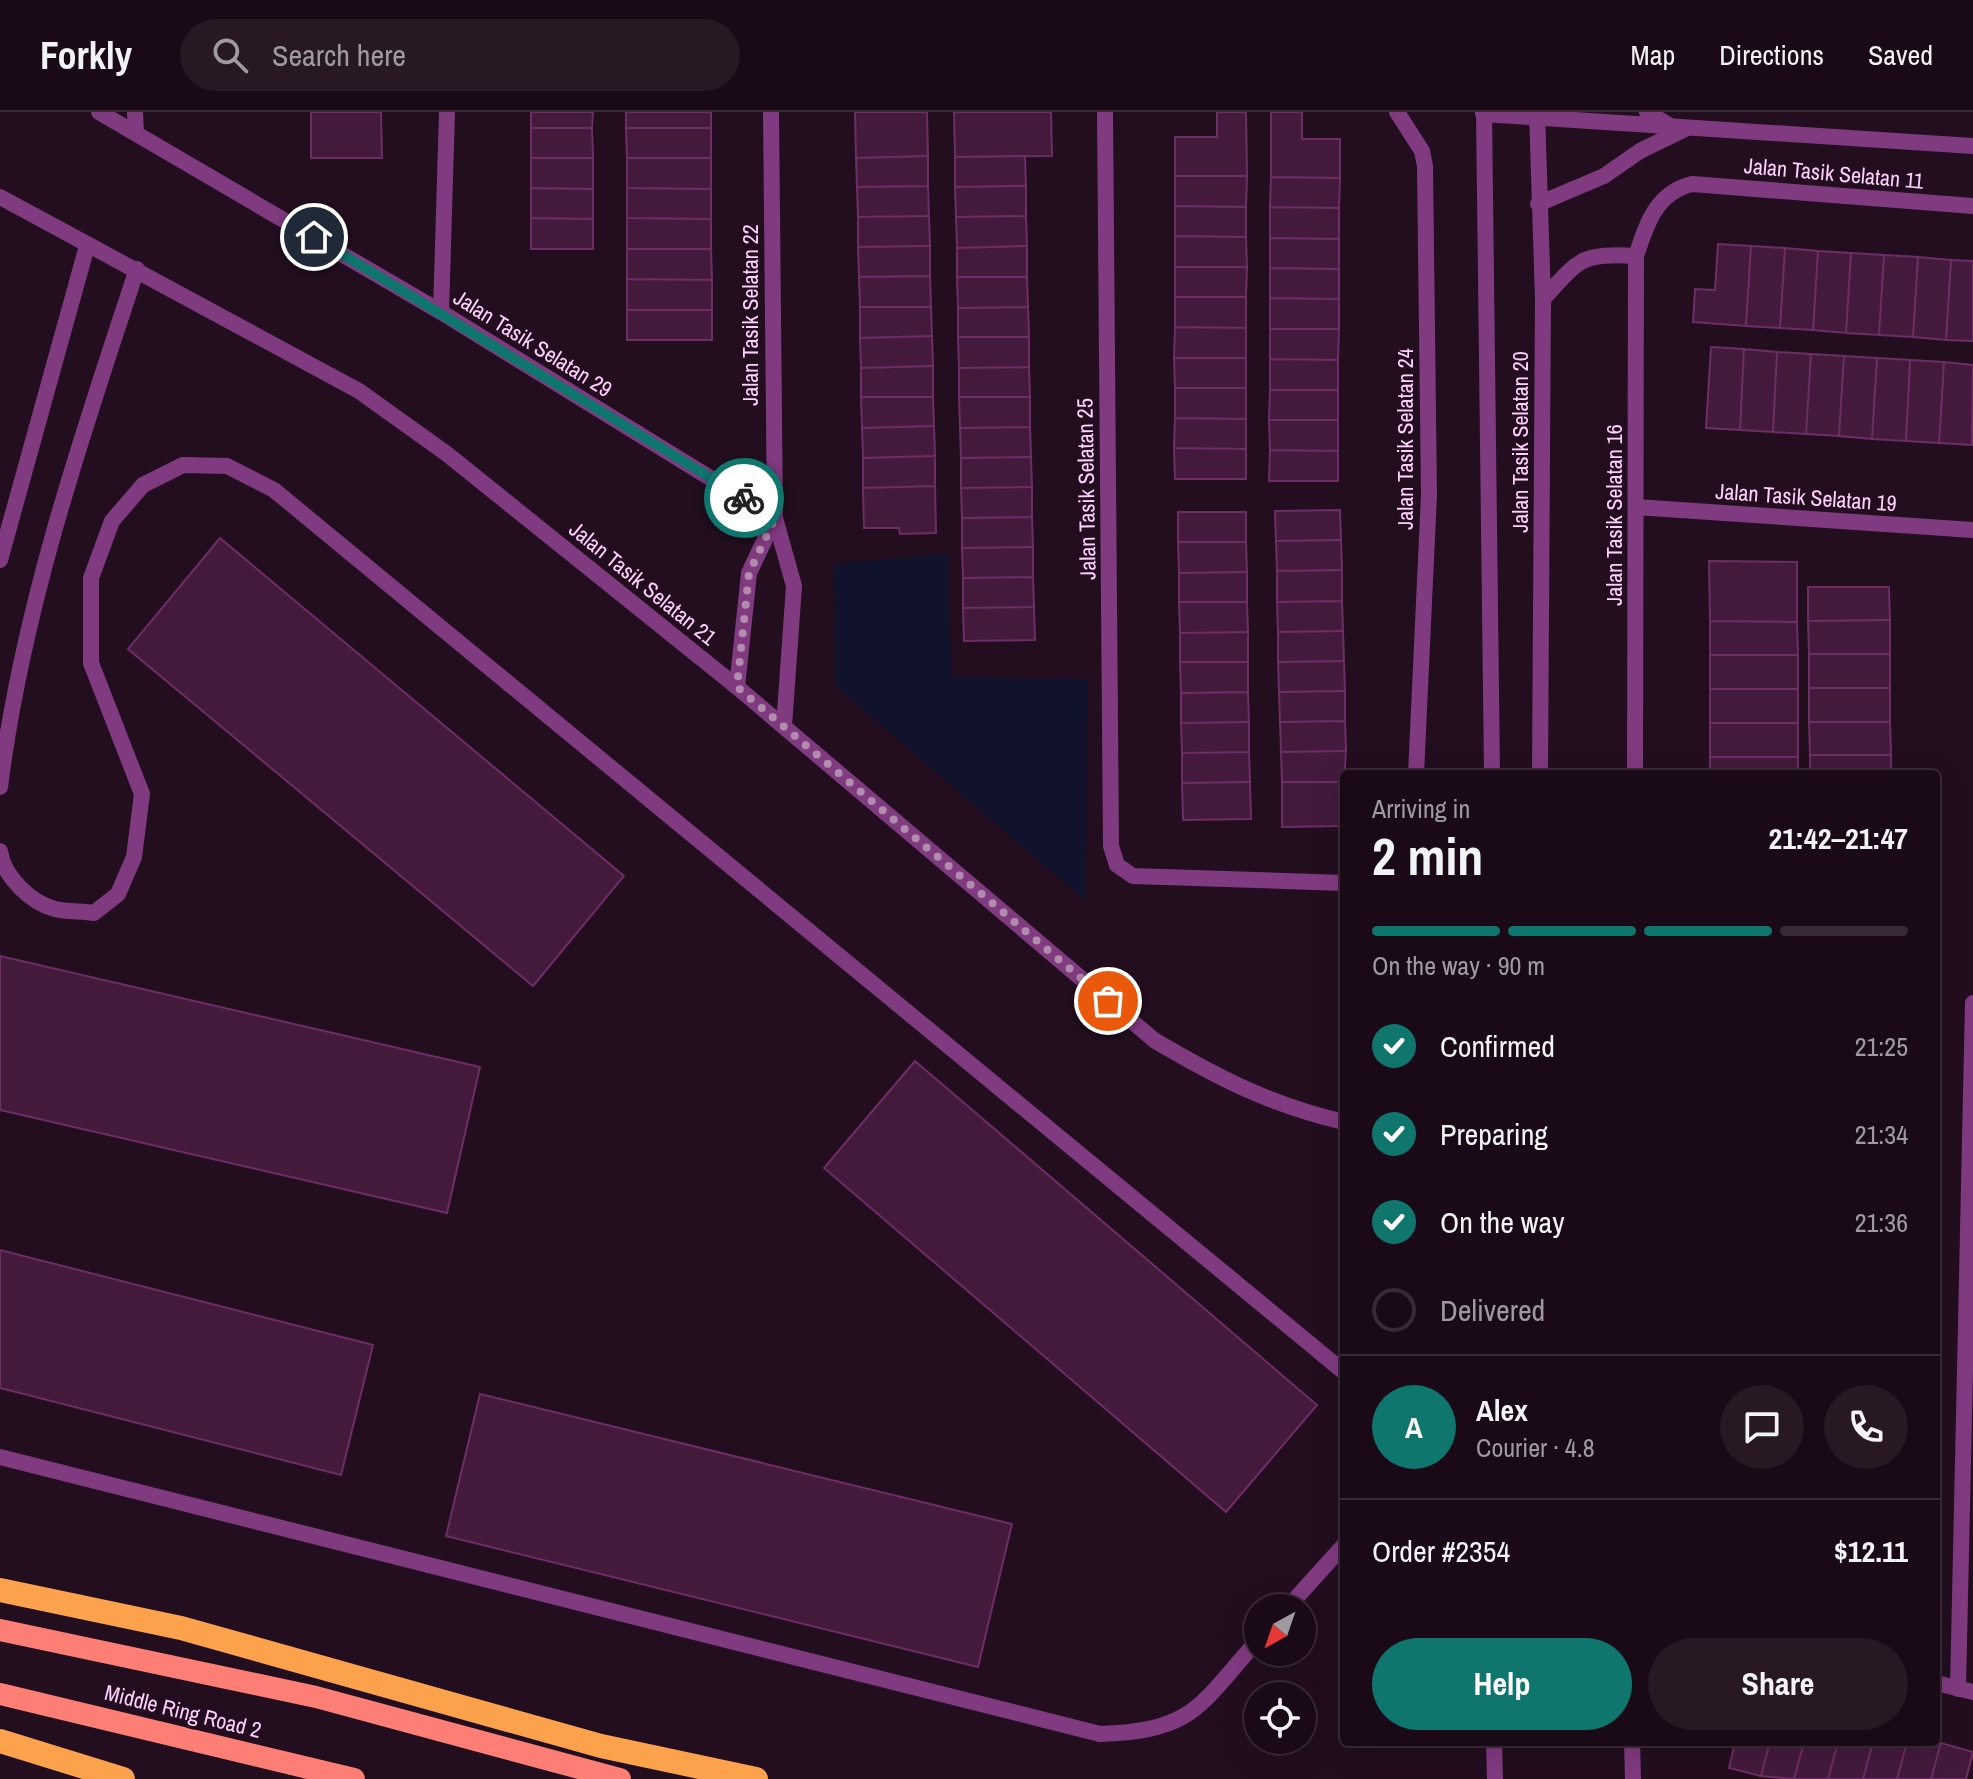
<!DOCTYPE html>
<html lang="en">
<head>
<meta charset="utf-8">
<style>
	body { margin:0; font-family:"Archivo Narrow",sans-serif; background:#271824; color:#f1f3f6; height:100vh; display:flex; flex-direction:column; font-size:30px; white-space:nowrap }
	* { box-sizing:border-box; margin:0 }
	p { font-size:26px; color:#9f9aa1 }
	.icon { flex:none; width:44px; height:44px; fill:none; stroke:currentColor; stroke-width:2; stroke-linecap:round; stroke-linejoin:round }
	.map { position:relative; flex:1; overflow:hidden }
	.panel { position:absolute; left:1340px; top:658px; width:600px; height:976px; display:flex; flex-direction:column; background:#1a0a17; border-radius:8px; box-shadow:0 8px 32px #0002,0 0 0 2px #382b36 }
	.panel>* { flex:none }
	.needle { width:52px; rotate:220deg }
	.buttons { position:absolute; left:1244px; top:1482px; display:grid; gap:16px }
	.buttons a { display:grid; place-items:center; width:72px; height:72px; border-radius:50%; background:#1a0a17; box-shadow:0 8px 32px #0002,0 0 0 2px #382b36; font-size:40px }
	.pin { position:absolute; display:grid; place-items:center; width:68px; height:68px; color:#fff; margin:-34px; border:4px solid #fff; border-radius:50%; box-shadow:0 2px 8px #0007 }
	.courier { position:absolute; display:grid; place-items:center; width:80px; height:80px; margin:-40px; border:6px solid #0f766e; border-radius:50%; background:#fff; color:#222; box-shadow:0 2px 10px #0007 }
	.head em { font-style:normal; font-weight:700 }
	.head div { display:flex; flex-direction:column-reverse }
	.head { display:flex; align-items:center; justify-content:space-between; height:136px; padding:0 32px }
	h1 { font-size:52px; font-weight:700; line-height:60px }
	.bar { display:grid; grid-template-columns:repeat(4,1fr); gap:12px 8px; align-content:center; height:96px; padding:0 32px }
	.bar i { height:10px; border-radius:6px; background:#382b36 }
	.bar .selected { background:#0f766e }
	.bar p { grid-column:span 4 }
	.line { display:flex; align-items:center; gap:20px; padding:0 32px; border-top:2px solid #382b36 }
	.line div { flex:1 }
	.round { display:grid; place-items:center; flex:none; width:84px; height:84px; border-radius:42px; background:#271824 }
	ol { padding:0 32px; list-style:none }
	li { display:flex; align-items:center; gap:24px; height:88px }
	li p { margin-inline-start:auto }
	li .icon { padding:8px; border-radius:50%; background:#0f766e; color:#fff; stroke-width:4 }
	li:last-child { color:#9f9aa1 }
	li i { width:44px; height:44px; border:4px solid #382b36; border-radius:50% }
	.cta { display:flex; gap:16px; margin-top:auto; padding:16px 32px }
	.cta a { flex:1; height:92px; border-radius:48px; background:#0f766e; color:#fff; font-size:32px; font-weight:700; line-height:92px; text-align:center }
	.cta a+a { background:#271824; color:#f1f3f6 }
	header { display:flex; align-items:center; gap:48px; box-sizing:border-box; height:112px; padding:0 40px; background:#1a0a17; border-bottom:2px solid #382b36 }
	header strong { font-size:38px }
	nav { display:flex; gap:44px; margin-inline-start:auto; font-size:28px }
	.search { width:560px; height:72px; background:#271824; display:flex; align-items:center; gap:20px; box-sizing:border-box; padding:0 28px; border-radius:44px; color:#9f9aa1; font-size:30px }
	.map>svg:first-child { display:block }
</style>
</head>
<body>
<header>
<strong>Forkly</strong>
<div class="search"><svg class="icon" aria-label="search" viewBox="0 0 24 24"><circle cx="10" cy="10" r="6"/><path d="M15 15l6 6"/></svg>Search here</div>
<nav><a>Map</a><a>Directions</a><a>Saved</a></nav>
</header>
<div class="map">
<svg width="1973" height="1667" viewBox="0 0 1973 1667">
	<rect width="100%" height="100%" fill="#220e1f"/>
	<path fill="#11132c" d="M948 442 951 565 1088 567 1085 788 835 573 834 452Z"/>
	<path fill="#431a3c" stroke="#6e2d64" stroke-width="2" d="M311 0H381L382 46H311Z
		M531 0H593L592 16H531Z
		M626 0H711V16H626Z
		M855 0H927L928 44 856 46Z
		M954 0H1051L1052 44 955 45Z
		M1217 0H1246L1247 64H1175V25H1217Z
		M1271 0H1302V27H1340V66L1271 65Z
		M531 16H592L593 46H531Z
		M626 16H711V46H627Z
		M928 44V74L857 75 856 46Z
		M1025 44 1026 74 955 75V45Z
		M531 46H593V77L531 76Z
		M627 46H711V77L627 76Z
		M1175 64H1247L1246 95 1175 94Z
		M1271 65 1340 66 1339 96 1270 95Z
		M928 74 929 104 858 105 857 75Z
		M1026 74V104L956 105 955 75Z
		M531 76 593 77V107L531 106Z
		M627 76 711 77V107L627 106Z
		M1175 94 1246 95V125L1175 124Z
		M1270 95 1339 96V127L1270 126Z
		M929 104 930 134 858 135V105Z
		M1026 104 1027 134 957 136 956 105Z
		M531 106 593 107V137H531Z
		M627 106 711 107V137H627Z
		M1175 124 1246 125 1247 155H1175Z
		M1270 126 1339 127V157L1270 156Z
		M1718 132 1751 134 1746 214 1693 210 1695 177 1715 178Z
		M930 134V164L859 165 858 135Z
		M1027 134V165H957V136Z
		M1751 134 1785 136 1780 216 1746 214Z
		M1785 136 1818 139 1813 218 1780 216Z
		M627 137H711L712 168 627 167Z
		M1818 139 1851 141 1846 221 1813 218Z
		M1851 141 1884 143 1879 223 1846 221Z
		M1884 143 1918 145 1913 225 1879 223Z
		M1918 145 1951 148 1946 228 1913 225Z
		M1951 148 1973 149V229L1946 228Z
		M1175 155H1247L1246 185H1175Z
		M1270 156 1339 157V187L1270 186Z
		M930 164 931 195H860L859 165Z
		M957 165H1027L1028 195 958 196Z
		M627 167 712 168V198H627Z
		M1175 185H1246V216L1175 215Z
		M1270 186 1339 187V217H1270Z
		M860 195H931L932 224 860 226Z
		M1028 195 1029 225H958V196Z
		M627 198H712V228H627Z
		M1175 215 1246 216V246H1174Z
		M1270 217H1339L1338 248 1270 247Z
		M932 224 933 254 861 256 860 226Z
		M958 225H1029V255L959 256Z
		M1711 235 1744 237 1740 318 1706 316Z
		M1744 237 1777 240 1773 320 1740 318Z
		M1777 240 1811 242 1806 322 1773 320Z
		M1811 242 1844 244 1839 324 1806 322Z
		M1844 244 1877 246 1872 327 1839 324Z
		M1174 246H1246V276H1175Z
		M1877 246 1910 248 1906 329 1872 327Z
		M1270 247 1338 248V278H1270Z
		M1910 248 1944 250 1939 331 1906 329Z
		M1944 250 1973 253 1972 333 1939 331Z
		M933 254V285H861V256Z
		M1029 255 1030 285H959V256Z
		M1175 276H1246V307L1175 306Z
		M1270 278H1338V308H1269Z
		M861 285H933L934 314 862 316Z
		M959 285H1030V315L960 316Z
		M1175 306 1246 307V337L1174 336Z
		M1269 308H1338V339L1270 338Z
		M934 314 935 344 863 346 862 316Z
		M1030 315 1031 345 961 346 960 316Z
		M1174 336 1246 337V367H1175Z
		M1270 338 1338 339V369H1269Z
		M935 344V374L863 376V346Z
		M1031 345 1032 375 961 376V346Z
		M935 374 936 421 900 422 899 416H864L863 376Z
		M1032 375V405L962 406 961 376Z
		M1340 398 1341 428 1276 429 1275 399Z
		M1178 400H1246V430H1178Z
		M1032 405 1033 435 962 436V406Z
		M220 426 624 764 533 874 128 537Z
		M1341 428 1342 458 1277 459 1276 429Z
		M1178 430H1246L1247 460 1179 461Z
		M1033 435V465L963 466 962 436Z
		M1709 449 1797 450V510L1710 509Z
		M1342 458V489L1277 490V459Z
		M1247 460V490H1179V461Z
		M1033 465 1034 495 963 496V466Z
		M1808 475H1889L1890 508 1808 509Z
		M1342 489 1343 519 1278 520 1277 490Z
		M1179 490H1247L1248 520 1180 521Z
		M1034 495 1035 528 964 529 963 496Z
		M1890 508V542H1809L1808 509Z
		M1710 509 1797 510 1798 543H1710Z
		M1343 519 1344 549 1278 550V520Z
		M1248 520V550H1180V521Z
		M1809 542H1890V576H1809Z
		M1710 543H1798V577H1710Z
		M1344 549 1345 579 1279 580 1278 550Z
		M1180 550H1248V580L1181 581Z
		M1809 576H1890V610H1809Z
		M1710 577H1798V611H1710Z
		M1345 579V609L1280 610 1279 580Z
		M1248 580 1249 610 1181 611V581Z
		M1345 609 1346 639 1281 640 1280 610Z
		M1249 610V640L1182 641 1181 611Z
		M1809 610H1890L1891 643H1810Z
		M1710 611H1798V645H1710Z
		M1346 639 1344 670H1282L1281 640Z
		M1249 640 1250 670 1182 671V641Z
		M1810 643H1891V662H1810Z
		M1710 645H1798V662H1710Z
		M1250 670 1251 707 1183 708 1182 671Z
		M1282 670H1344V714L1282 715Z
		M0 844 480 955 447 1101 0 998Z
		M915 949 1317 1293 1226 1400 824 1056Z
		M0 1138 373 1233 341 1363 0 1276Z
		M480 1282 1012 1412 978 1555 446 1424Z
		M1735 1630H1770L1761 1664 1729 1656Z
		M1770 1630H1804L1794 1667 1761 1664Z
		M1804 1630H1838L1828 1667H1794Z
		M1838 1630H1873L1863 1667H1828Z
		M1873 1630H1907L1897 1667H1863Z
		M1907 1630 1941 1631 1931 1667H1897Z
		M1941 1631 1973 1640 1966 1667H1931Z"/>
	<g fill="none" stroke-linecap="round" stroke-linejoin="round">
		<path stroke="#803a80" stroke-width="16" d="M0 448 87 134
			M0 675C22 499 81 326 137 157
			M0 739C3 764 31 791 55 797 68 800 82 799 94 801L118 782 134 745 142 682 91 551V466L112 409 143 373 183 353 227 354 274 378 1344 1260
			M0 1345 1100 1622C1194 1619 1199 1594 1258 1528
			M1287 1496 1344 1433"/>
		<path stroke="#803a80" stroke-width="16" d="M99 0 441 200 775 406
			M135 0 136 21
			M771 0 775 406
			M1105 0 1111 734 1117 753 1133 764 1344 771
			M1397 0 1422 39 1425 54 1429 383 1416 662
			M1483 2 1973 34
			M1543 187C1580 147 1580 141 1636 144
			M441 200 447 0
			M1636 395 1973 418
			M737 575 749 461 775 406 794 474 784 614
			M1635 662 1636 144C1647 111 1656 81 1692 72L1973 94
			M1936 1571 1973 1580
			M1958 1577 1973 891
			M1494 1630 1495 1667
			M1632 1630 1633 1667"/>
		<path stroke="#803a80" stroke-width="16" d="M1484 0 1492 662
			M1537 0 1543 187 1540 662
			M1647 0 1672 15
			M0 85 359 279 447 342 737 575 1154 928C1218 966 1271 993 1344 1010
			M1538 92 1604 64 1640 39 1687 16"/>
		<path stroke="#fc7e74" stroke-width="22" d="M0 1518 316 1585 620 1667
			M0 1582 354 1667"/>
		<path stroke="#fca24d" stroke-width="24" d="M0 1478 181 1516 601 1634 756 1667
			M0 1629 123 1667"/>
	</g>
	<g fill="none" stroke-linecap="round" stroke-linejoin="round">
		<path stroke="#b18cae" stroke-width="8" stroke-dasharray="0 14.4" d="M744 386 775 406 749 461 737 575 1108 889"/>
		<path stroke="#0f766e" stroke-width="10" d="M314 125 744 386"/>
	</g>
	<g text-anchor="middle" stroke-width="7" stroke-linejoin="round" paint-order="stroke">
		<g font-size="22" fill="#fed0fb" stroke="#220e1f">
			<text transform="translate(1834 61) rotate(5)" y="8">Jalan Tasik Selatan 11</text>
			<text transform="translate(750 203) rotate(-90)" y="8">Jalan Tasik Selatan 22</text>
			<text transform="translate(533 231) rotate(32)" y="8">Jalan Tasik Selatan 29</text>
			<text transform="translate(1405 327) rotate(-90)" y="8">Jalan Tasik Selatan 24</text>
			<text transform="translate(1520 330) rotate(-90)" y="8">Jalan Tasik Selatan 20</text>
			<text transform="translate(1086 377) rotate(-91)" y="8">Jalan Tasik Selatan 25</text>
			<text transform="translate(1806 385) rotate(4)" y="8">Jalan Tasik Selatan 19</text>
			<text transform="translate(1614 403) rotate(-90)" y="8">Jalan Tasik Selatan 16</text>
			<text transform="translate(643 471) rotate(39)" y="8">Jalan Tasik Selatan 21</text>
			<text transform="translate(183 1599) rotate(14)" y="8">Middle Ring Road 2</text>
		</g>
	</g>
</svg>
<div class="buttons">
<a><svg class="needle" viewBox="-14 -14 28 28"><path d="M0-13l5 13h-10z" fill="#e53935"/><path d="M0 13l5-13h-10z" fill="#9f9aa1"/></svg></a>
<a><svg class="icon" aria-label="locate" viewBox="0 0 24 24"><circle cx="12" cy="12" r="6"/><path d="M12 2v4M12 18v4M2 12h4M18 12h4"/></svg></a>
</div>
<div class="pin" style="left:1108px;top:889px;background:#ea580c"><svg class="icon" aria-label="bag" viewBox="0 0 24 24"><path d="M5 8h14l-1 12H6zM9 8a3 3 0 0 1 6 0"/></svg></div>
<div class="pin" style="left:314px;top:125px;background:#1f2937"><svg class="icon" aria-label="home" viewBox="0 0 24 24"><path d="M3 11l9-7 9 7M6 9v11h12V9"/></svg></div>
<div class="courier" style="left:744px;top:386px"><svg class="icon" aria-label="bike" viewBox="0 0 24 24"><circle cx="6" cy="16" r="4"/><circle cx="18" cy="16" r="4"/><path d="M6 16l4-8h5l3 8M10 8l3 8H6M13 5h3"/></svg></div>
<section class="panel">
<div class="head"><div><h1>2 min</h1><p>Arriving in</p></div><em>21:42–21:47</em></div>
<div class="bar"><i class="selected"></i><i class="selected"></i><i class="selected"></i><i></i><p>On the way · 90 m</p></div>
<ol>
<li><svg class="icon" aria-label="check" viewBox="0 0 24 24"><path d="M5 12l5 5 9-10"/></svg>Confirmed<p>21:25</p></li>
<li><svg class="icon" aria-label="check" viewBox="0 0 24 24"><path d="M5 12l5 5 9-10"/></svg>Preparing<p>21:34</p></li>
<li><svg class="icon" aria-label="check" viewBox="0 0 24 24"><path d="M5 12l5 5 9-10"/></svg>On the way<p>21:36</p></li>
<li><i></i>Delivered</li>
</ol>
<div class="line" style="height:144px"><b class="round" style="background:#0f766e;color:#fff">A</b><div><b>Alex</b><p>Courier · 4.8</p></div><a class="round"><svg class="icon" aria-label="chat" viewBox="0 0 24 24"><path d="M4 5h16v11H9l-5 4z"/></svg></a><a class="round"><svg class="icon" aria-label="phone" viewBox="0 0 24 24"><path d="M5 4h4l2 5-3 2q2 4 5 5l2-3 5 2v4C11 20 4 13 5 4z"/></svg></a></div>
<div class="line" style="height:104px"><div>Order #2354</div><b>$12.11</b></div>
<div class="cta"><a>Help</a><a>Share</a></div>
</section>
</div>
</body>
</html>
